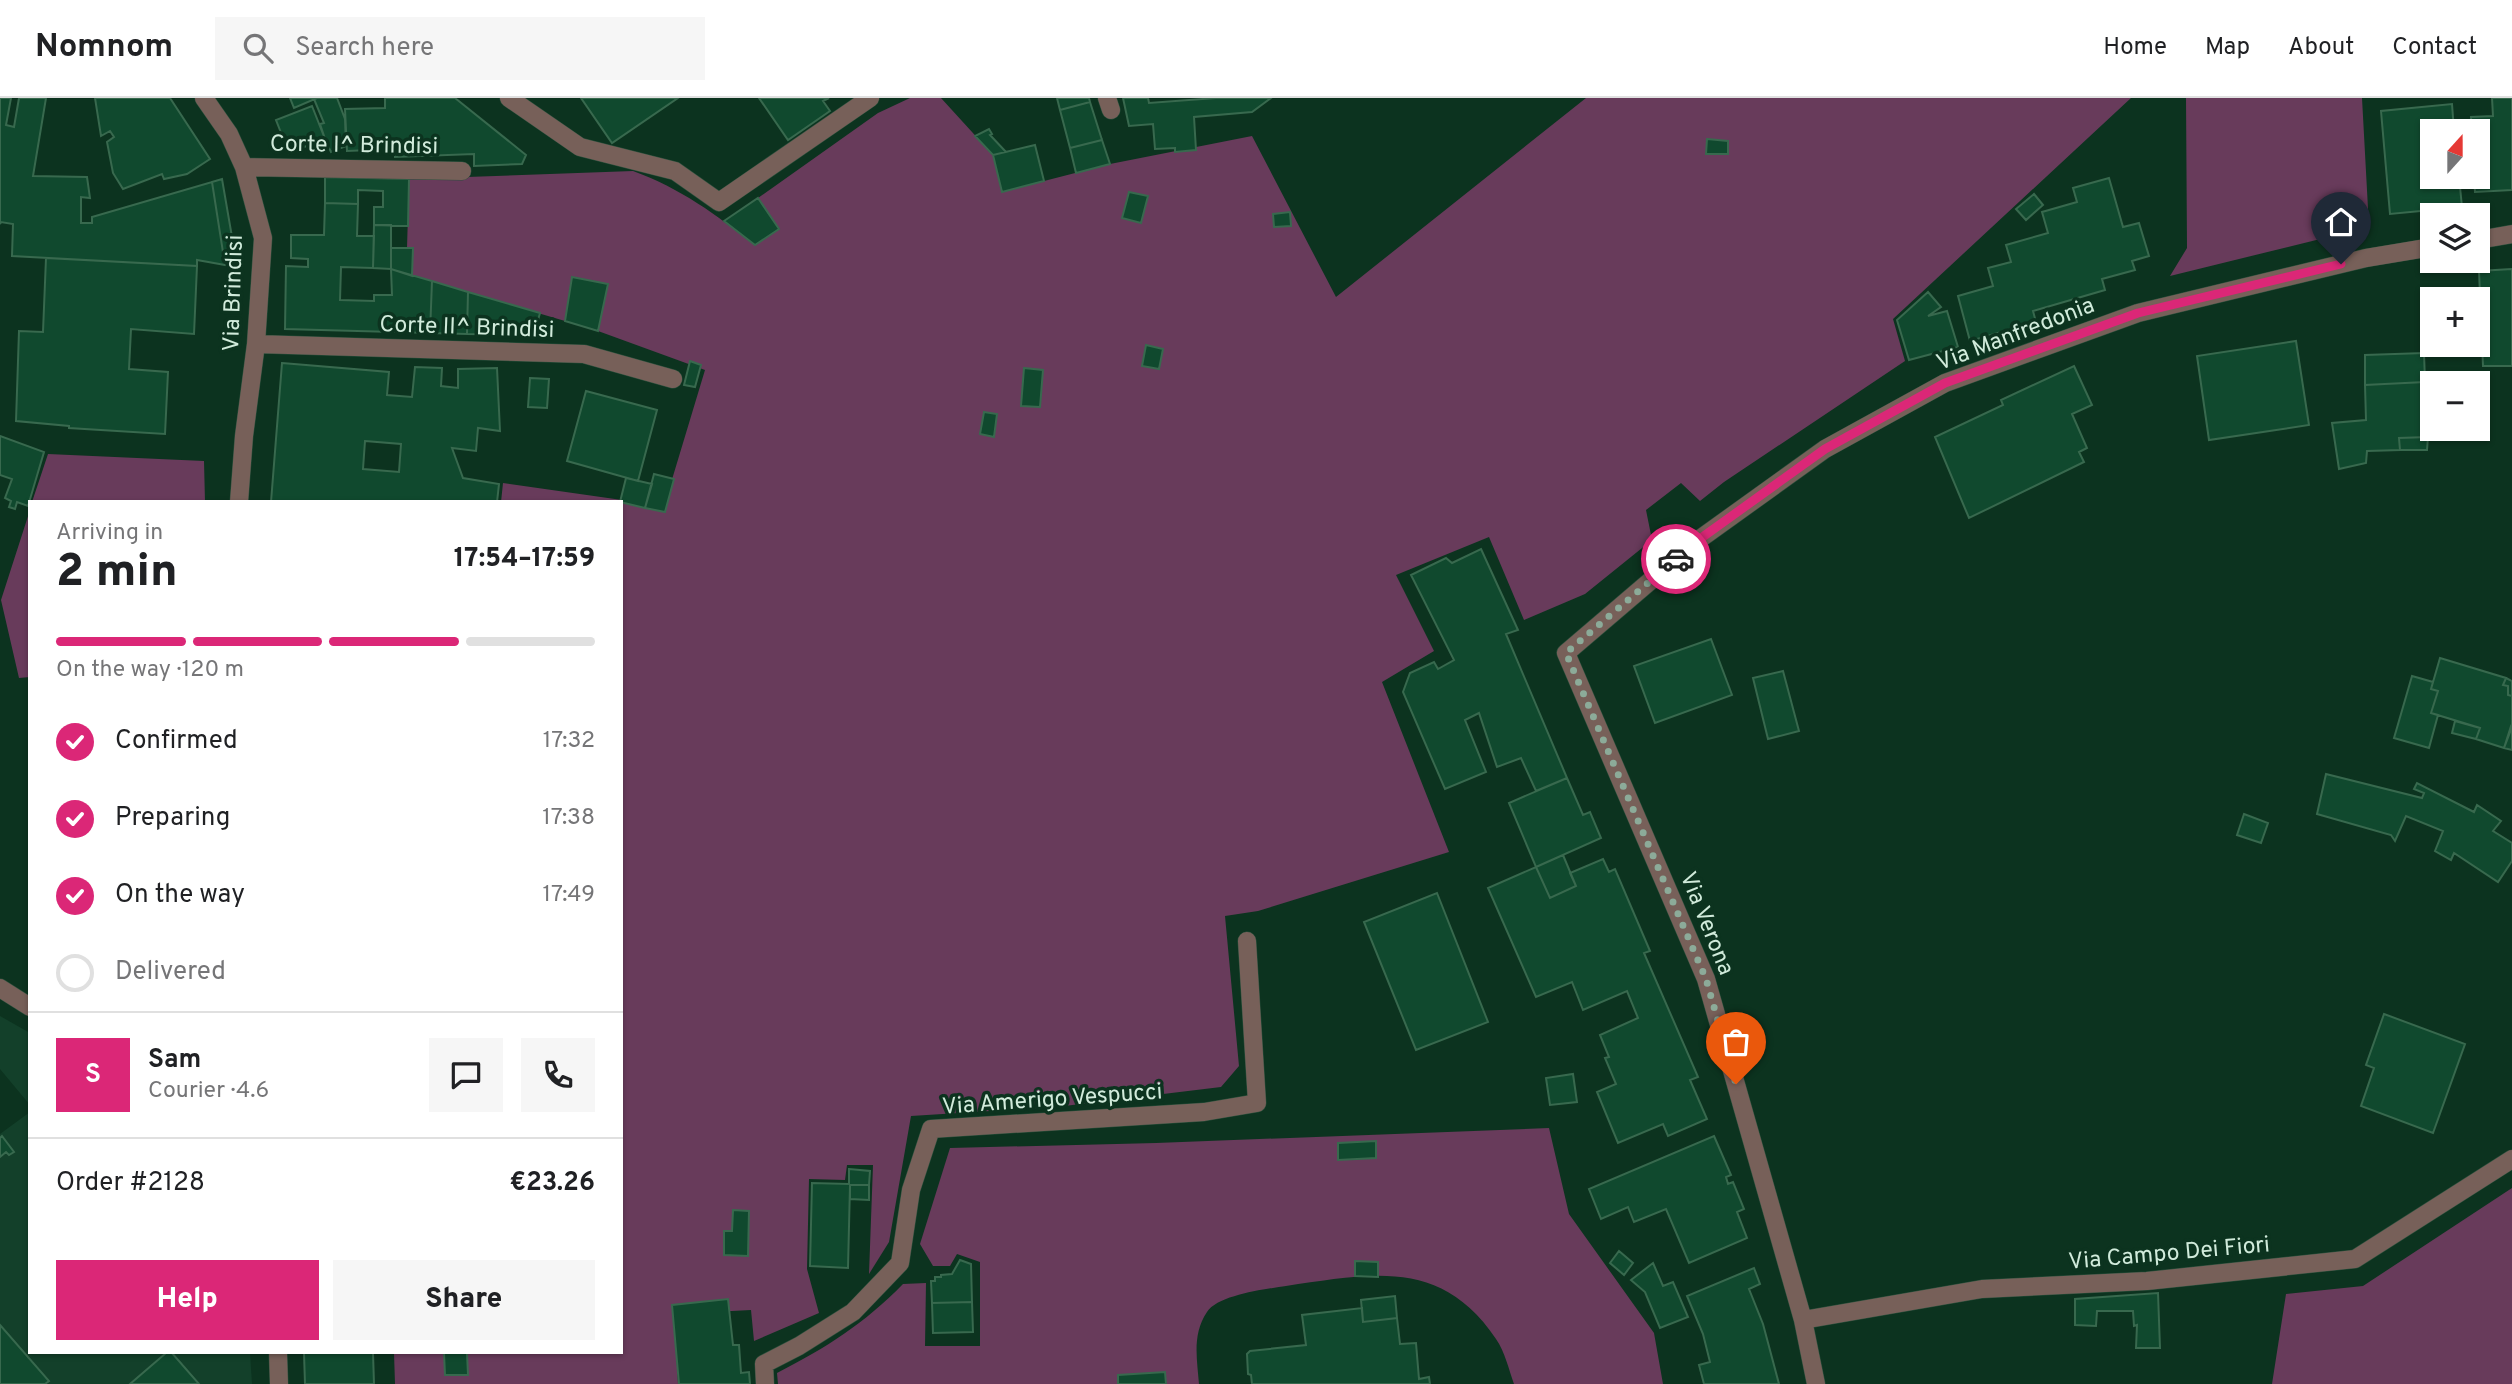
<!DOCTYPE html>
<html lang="en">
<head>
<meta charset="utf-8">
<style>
	body { margin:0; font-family:Overpass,sans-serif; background:#f6f6f6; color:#202124; height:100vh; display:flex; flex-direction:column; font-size:26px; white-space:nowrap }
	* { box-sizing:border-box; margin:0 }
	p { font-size:23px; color:#757577 }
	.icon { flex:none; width:38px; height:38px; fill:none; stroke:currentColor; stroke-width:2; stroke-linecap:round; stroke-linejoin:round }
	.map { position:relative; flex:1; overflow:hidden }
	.details { position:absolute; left:28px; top:402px; width:595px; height:854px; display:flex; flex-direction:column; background:#fff; border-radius:0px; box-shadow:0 2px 5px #0004 }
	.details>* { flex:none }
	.needle { width:46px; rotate:21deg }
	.tools { position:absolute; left:2420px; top:21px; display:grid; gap:14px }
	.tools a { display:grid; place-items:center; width:70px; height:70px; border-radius:0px; background:#fff; box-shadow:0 2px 5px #0004; font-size:35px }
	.pin { position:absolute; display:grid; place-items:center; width:60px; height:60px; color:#fff; margin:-72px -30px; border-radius:50% 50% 50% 0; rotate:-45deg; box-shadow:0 0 7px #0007 }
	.pin .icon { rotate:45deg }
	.courier { position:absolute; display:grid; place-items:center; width:70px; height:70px; margin:-35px; border:5px solid #db2777; border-radius:50%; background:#fff; color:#222; box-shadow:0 2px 9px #0007 }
	.head em { font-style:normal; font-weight:800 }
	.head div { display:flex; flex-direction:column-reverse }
	.head { display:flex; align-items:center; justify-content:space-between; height:119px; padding:0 28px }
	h1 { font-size:46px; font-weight:800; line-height:52px }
	.bar { display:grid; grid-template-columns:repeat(4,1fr); gap:10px 7px; align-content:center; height:84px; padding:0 28px }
	.bar i { height:9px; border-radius:5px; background:#e0e0e0 }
	.bar .on { background:#db2777 }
	.bar p { grid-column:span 4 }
	.line { display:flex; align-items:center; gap:18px; padding:0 28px; border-top:2px solid #e0e0e0 }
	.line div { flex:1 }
	.round { display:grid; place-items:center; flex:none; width:74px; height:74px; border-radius:0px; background:#f6f6f6 }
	ol { padding:0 28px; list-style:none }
	li { display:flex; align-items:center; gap:21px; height:77px }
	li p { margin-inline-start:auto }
	li .icon { padding:7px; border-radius:50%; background:#db2777; color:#fff; stroke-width:4 }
	li:last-child { color:#757577 }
	li i { width:38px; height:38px; border:4px solid #e0e0e0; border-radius:50% }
	.cta { display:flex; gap:14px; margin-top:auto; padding:14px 28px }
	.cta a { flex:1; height:80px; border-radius:0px; background:#db2777; color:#fff; font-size:28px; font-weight:800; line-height:80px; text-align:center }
	.cta a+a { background:#f6f6f6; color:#202124 }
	header { display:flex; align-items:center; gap:42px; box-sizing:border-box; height:98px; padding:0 35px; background:#fff; border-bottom:2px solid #e0e0e0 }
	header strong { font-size:33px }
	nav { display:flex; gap:38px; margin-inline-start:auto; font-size:24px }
	.search { width:490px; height:63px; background:#f6f6f6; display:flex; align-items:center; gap:18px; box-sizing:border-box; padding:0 24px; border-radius:0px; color:#757577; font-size:26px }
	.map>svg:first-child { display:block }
</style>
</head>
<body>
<header>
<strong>Nomnom</strong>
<div class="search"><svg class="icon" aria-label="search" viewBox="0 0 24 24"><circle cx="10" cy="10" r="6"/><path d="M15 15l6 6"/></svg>Search here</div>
<nav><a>Home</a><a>Map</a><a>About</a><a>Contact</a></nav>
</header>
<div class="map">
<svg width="2512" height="1286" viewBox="0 0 2512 1286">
	<rect width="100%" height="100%" fill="#0c331f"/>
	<path fill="#13402a" d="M0 918 30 935V1007L0 971Z
		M30 1014V1255H250L252 1286H0V1036Z"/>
	<path fill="#683b5b" d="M910 0H941L993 57 1002 94 1110 66 1252 38 1336 199 1586 0H2131L1893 221 1905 263 1724 384 1700 403 1681 385 1646 412 1652 442 1585 496 1524 522 1489 439 1396 477 1434 553 1382 584 1449 754 1258 813 1225 818 1239 968 1221 989 1056 1009 911 1018 889 1144 869 1176 873 1067H847L845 1082 809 1081 807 1171 819 1215 754 1243 751 1212 674 1216 678 1286H395L394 1255H621V404H501L503 385 664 408 705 272 598 233 608 186 572 180 565 223 412 178 413 151 407 150 409 81 633 73C682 91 715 116 755 147L779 131 758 100 878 15Z
		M2186 0H2362L2369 129 2170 178 2187 150Z
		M48 356 204 363 205 404H32Z
		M30 412V579L19 580 1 502Z
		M1549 1030 1569 1116 1654 1235 1663 1286H1514C1509 1272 1505 1254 1496 1241 1441 1159 1370 1176 1286 1188 1266 1191 1218 1197 1207 1214 1192 1236 1197 1261 1199 1286H778L777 1275C826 1250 865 1225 903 1186L926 1185 925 1248H980V1164L957 1156 950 1168H933L920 1146 950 1050 1156 1045Z
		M2512 1090V1286H2272L2286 1196 2363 1188Z"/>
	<path fill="#10492e" stroke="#38694e" stroke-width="2" fill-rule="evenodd" d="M0 0H11L6 27 14 29 19 0H46L33 78 87 79 90 100 81 99V125H92V119L212 84 225 167 197 162V168L12 158 13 126 1 124 0 126Z
		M95 0H170L210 61 187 76 164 81 162 76 123 91 113 75 107 44 114 39 110 33 101 38Z
		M290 0H317L294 10Z
		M317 0H337L345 21 346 48 331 54 328 48 311 55 308 48 325 41 320 26 324 25 314 1Z
		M385 0H455L526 57 522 66 474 68V56L395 59V51L347 53 345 11 385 10Z
		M581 0H678L612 45Z
		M759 0H829L823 3 830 13 788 42Z
		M1057 0H1089L1090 4 1060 12Z
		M1123 0H1148L1149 5 1216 0H1271L1252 14 1194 19 1196 52 1175 54V50L1155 51 1153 26 1129 28Z
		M2492 0H2512V92L2475 94 2474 79H2478V33H2472L2471 19 2493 18Z
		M1090 4 1102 42 1070 50 1060 12Z
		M2452 6 2454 33H2432V79H2459L2462 109 2390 116 2381 13Z
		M312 8 325 41 289 55 276 22Z
		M989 31 992 36 990 37 1006 54 993 57 975 38Z
		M1707 41 1728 43V56H1706Z
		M1102 42 1110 66 1076 75 1070 50Z
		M1035 47 1044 83 1002 94 993 57Z
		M325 79 409 81 408 128 374 127V109H383V93L358 92V106L325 105Z
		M2109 80 2123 129 2139 125 2149 158 2132 163 2135 172 2102 181 2105 192 2033 213 2036 224 1970 243 1958 198 1993 188 1988 170 2011 164 2006 147 2048 135 2042 114 2077 104 2073 90Z
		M222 81 237 168 225 167 212 84Z
		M1129 94 1148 98 1141 125 1122 120Z
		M2034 96 2043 107 2026 122 2016 111Z
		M758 100 779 131 755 147 724 123Z
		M325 105 358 106 357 138H374L373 170 341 169 340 202 374 203V197H392L391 171 432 183 430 235 285 231 286 168 308 169V161L291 160V137H324Z
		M1290 114 1291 128 1274 129 1273 116Z
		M374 127H391V171L373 170Z
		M391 150H413L412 178 391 171Z
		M46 160 197 168 194 236 131 231 129 271 168 274 165 336 69 330V328L16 323 19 233 43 234Z
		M2512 171V268H2483L2479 173Z
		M572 179 608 186 598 233 565 223Z
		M432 183 468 194 467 236 430 235Z
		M468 194 540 215 534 237 467 236Z
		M1928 194 1941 209 1928 218 1947 213 1958 249 1909 262 1897 222Z
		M2296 243 2309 327 2209 342 2197 258Z
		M1146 247 1163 251 1159 271 1142 268Z
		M2424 255 2425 284 2365 287V257Z
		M690 263 701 267 695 289 684 287Z
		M282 265 389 274 387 297 412 299 415 269 442 270 441 288 458 290V271L497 270 500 333 478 330 476 353 452 350 463 380 499 386 497 404H271ZM365 343 401 346 399 374 363 371Z
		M2074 268 2092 307 2072 316 2087 350 2079 354 2084 364 1969 420 1935 339 2003 307 2001 302Z
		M1024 270 1043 272 1040 309 1021 308Z
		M530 280 549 281 547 310 528 309Z
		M2425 284 2428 339 2399 340 2400 352 2367 353 2366 365 2339 371 2332 325 2366 322 2365 287Z
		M586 293 657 312 638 383 567 363Z
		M984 314 997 316 994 339 980 336Z
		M0 338 44 354 28 408 17 404 15 411 9 409 11 403 5 400 12 381 0 377Z
		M2428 339 2427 352H2400L2399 340Z
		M654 376 674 381 665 414 645 410Z
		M626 380 652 386 645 410 620 404Z
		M1481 451 1518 532 1506 536 1567 680 1536 693 1521 660 1497 669 1479 615 1465 622 1486 674 1445 691 1403 594 1410 575 1434 564 1438 571 1454 562 1411 477 1446 460 1452 465Z
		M1711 541 1732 597 1655 625 1634 568Z
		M2440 560 2506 580 2503 587 2508 588V597L2512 598V629L2504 650 2476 641 2480 630 2431 615 2438 593 2431 591Z
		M1783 573 1799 633 1768 641 1753 580Z
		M2412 578 2433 584 2431 591 2438 593 2431 615 2438 617 2429 650 2394 640Z
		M2506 580 2512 583V598L2508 597V588L2503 587Z
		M2455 623 2480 630 2476 641 2452 635Z
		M2511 628 2512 629V652L2504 650Z
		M2326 676 2422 700 2424 695 2414 691 2417 685 2474 714 2477 707 2501 723 2493 733 2512 745V763L2498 784 2454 755 2451 762 2435 753 2443 733 2406 718 2395 743 2391 737 2317 716Z
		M1567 680 1583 717 1590 714 1601 740 1536 769 1509 705Z
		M2244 716 2268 725 2261 745 2237 737Z
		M1563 757 1576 788 1550 800 1536 769Z
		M1603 761 1609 774 1615 771 1650 853 1644 855 1698 979 1690 982 1707 1021 1668 1038 1663 1026 1618 1045 1597 994 1616 986 1605 960 1609 959 1600 937 1638 920 1627 893 1583 912 1572 884 1536 899 1488 790 1536 769 1550 800 1576 788 1570 775Z
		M1437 795 1488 924 1416 952 1364 824Z
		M2384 916 2465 946 2433 1035 2361 1008 2374 970 2366 967Z
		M1573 976 1577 1004 1550 1007 1546 980Z
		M2 1038 14 1054 9 1057 6 1054 0 1059V1040Z
		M1714 1038 1731 1077 1726 1079 1728 1086 1733 1084 1744 1111 1737 1114 1747 1140 1689 1165 1666 1111 1634 1124 1628 1109 1601 1121 1589 1091Z
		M1376 1043V1060L1338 1062V1045Z
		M849 1071 870 1073 869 1087H850L848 1170 810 1168 812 1085 849 1086Z
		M850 1087H869V1102L850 1101Z
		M733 1112 749 1113 748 1158 724 1157V1133H732Z
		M1619 1153 1633 1165 1624 1177 1610 1165Z
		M960 1162 971 1166 972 1204 932 1205 931 1183H935V1179H941V1177L952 1176Z
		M1355 1163 1378 1164V1179L1355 1178Z
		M1653 1165 1663 1188 1673 1184 1688 1219 1660 1230 1645 1194 1631 1182Z
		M1754 1170 1760 1186 1749 1191 1763 1226 1779 1286H1704L1699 1267 1710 1264 1703 1236 1687 1198Z
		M2158 1195 2160 1250H2136L2137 1227 2134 1228 2133 1213H2097L2096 1228 2075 1227V1201Z
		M1395 1198 1397 1220 1363 1224 1361 1202Z
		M728 1201 733 1247H739L741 1275 749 1274 750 1286H679L672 1207Z
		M972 1204 973 1234 933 1235 932 1205Z
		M1362 1210 1363 1224 1397 1220 1400 1246 1416 1245 1419 1281 1429 1279 1430 1286H1252L1251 1277 1248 1276 1247 1256 1250 1253 1306 1247 1302 1217Z
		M0 1227 49 1283 45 1286H0Z
		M166 1255H172L199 1286H130Z
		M304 1255H373L374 1286H305Z
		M444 1255H467L468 1277H445Z
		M1165 1274 1166 1286H1118V1277Z"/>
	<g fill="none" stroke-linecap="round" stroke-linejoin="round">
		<g stroke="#2c503d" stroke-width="19">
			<path id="street" d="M204 0 229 36 244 69 263 140 256 246 244 338 239 404
				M509 0 580 49 675 73 719 104 870 0
				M1107 0 1111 12
				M244 69 462 73
				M2478 142 2512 136
				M256 246 584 256 673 281
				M0 890 30 909
				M1803 1222 1982 1191 2147 1183 2355 1161 2512 1061
				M278 1255 279 1286
				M765 1286 764 1266 799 1248 853 1214 900 1165 911 1092 931 1031 1204 1014 1257 1005 1247 843
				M1816 1286 1803 1222 1706 881 1566 555 1697 443 1825 351 1945 285 2138 215 2366 160 2432 149"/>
		</g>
		<use href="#street" stroke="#776059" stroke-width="18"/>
	</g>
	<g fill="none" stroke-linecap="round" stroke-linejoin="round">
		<path stroke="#8cab99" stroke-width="7" stroke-dasharray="0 12.6" d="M1676 461 1566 555 1706 881 1736 986"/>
		<path stroke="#db2777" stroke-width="9" d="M1676 461 1697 443 1825 351 1945 285 2138 215 2341 166"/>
	</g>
	<g text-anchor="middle" stroke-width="7" stroke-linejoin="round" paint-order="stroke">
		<g font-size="23" fill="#d1ebdb" stroke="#0c331f">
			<text transform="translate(354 46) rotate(1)" y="8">Corte I^ Brindisi</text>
			<text transform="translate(232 195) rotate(-88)" y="8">Via Brindisi</text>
			<text transform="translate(467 228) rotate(2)" y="8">Corte II^ Brindisi</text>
			<text transform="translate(2015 235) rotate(-21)" y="8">Via Manfredonia</text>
			<text transform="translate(1708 825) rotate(68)" y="8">Via Verona</text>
			<text transform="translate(1052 1000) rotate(-4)" y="8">Via Amerigo Vespucci</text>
			<text transform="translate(2169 1154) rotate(-5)" y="8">Via Campo Dei Fiori</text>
		</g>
	</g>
</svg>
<div class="tools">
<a><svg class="needle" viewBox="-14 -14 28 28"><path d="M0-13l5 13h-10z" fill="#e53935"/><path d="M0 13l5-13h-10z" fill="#757577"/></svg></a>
<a><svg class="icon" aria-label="layers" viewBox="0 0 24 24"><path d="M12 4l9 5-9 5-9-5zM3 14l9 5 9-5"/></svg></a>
<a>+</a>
<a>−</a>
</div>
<div class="pin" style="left:1736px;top:986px;background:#ea580c"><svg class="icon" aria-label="bag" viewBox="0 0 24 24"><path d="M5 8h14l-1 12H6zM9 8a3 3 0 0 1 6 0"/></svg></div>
<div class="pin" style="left:2341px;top:166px;background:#1f2937"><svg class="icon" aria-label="home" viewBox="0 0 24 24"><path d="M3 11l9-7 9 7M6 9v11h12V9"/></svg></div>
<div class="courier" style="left:1676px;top:461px"><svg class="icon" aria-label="car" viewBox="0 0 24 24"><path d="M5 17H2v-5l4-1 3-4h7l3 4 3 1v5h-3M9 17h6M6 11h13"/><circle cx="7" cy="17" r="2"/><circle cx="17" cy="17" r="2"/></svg></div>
<section class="details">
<div class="head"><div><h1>2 min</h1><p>Arriving in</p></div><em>17:54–17:59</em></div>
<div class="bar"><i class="on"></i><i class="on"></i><i class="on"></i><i></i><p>On the way · 120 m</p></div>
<ol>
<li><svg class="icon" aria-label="check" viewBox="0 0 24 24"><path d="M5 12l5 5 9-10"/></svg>Confirmed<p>17:32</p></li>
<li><svg class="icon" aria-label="check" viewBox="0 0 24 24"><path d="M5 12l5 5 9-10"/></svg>Preparing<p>17:38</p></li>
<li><svg class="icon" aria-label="check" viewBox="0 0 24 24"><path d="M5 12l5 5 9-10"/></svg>On the way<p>17:49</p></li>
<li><i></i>Delivered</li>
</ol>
<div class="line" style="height:126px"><b class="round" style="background:#db2777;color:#fff">S</b><div><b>Sam</b><p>Courier · 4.6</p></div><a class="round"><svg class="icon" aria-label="chat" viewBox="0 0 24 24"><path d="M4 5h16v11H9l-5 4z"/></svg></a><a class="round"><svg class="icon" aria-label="phone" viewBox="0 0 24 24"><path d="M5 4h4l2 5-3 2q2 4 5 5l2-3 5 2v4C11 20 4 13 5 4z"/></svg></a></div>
<div class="line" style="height:91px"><div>Order #2128</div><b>€23.26</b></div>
<div class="cta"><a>Help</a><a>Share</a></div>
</section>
</div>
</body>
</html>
